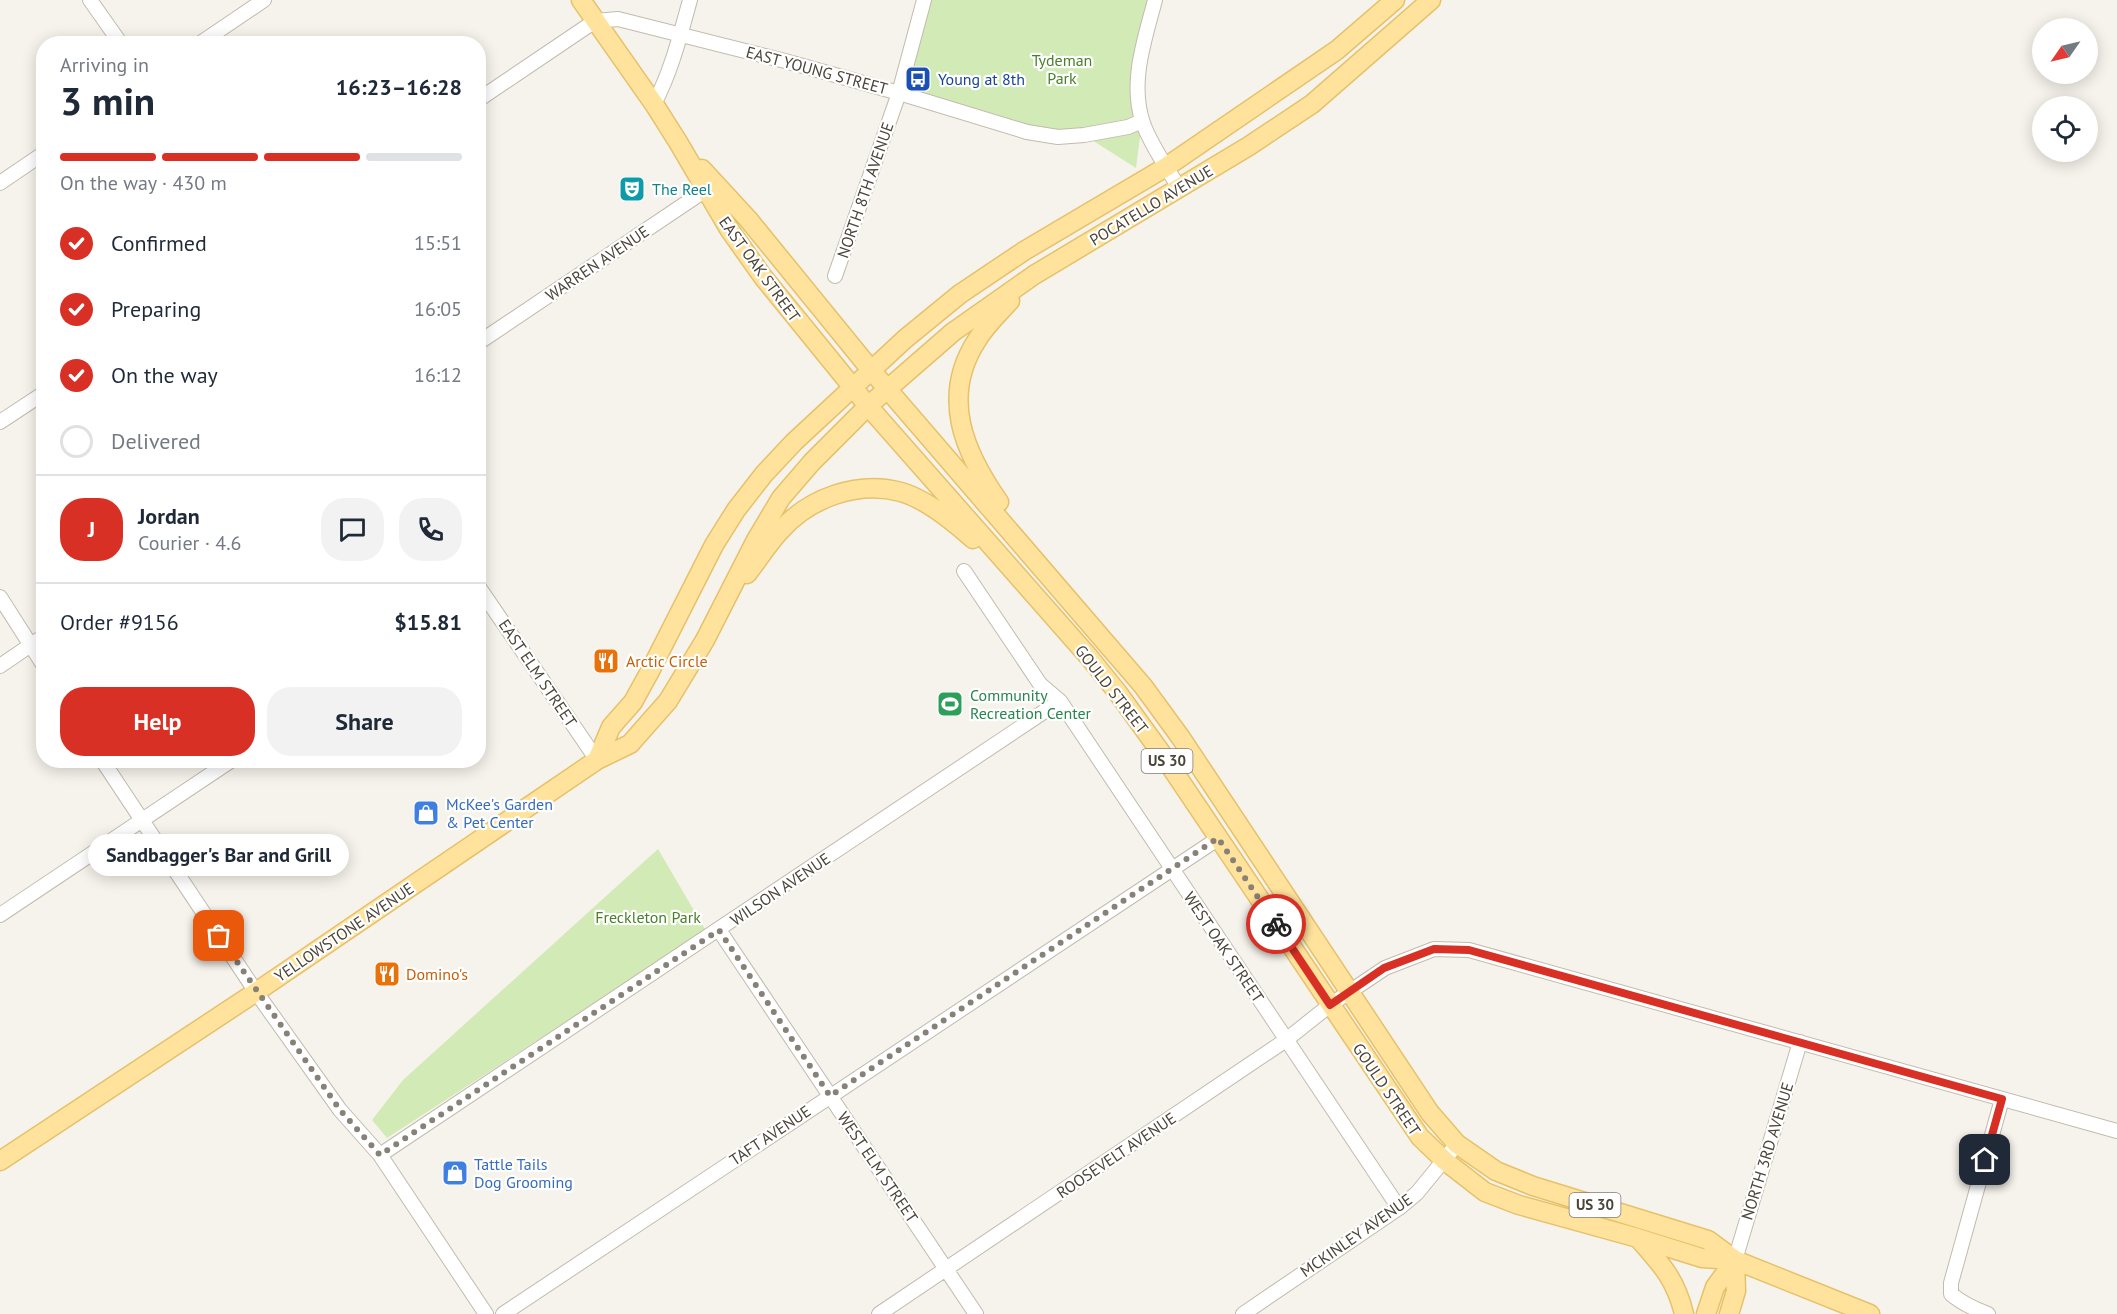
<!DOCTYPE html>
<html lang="en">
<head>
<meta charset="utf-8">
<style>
	body { margin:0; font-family:"PT Sans",sans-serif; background:#f2f2f3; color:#1f2937; height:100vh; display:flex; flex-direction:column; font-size:22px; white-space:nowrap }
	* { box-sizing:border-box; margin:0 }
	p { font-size:20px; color:#747a83 }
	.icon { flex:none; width:33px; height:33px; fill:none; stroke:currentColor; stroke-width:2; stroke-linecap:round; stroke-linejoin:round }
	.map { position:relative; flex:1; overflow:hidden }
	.details { position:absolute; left:36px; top:36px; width:450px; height:732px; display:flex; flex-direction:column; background:#fff; border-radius:24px; box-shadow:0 3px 15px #0003 }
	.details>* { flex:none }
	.needle { width:39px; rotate:236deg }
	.controls { position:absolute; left:2032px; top:18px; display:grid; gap:12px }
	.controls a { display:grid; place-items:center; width:66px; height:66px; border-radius:50%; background:#fff; box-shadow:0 3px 15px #0003; font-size:30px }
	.pin { position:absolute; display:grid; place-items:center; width:51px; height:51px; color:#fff; margin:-26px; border-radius:12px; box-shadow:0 3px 9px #0006 }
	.courier { position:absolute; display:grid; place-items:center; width:60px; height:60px; margin:-30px; border:4px solid #d93025; border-radius:50%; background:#fff; color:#222; box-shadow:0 2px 8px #0007 }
	.bubble { position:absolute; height:42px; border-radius:21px; background:#fff; box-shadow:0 3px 15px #0003; font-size:20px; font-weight:600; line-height:42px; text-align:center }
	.overview em { font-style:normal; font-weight:600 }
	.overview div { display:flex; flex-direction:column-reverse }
	.overview { display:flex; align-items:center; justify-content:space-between; height:102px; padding:0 24px }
	h1 { font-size:39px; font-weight:600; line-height:45px }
	.bar { display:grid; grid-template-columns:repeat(4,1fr); gap:9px 6px; align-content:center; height:72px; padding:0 24px }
	.bar i { height:8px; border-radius:4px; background:#e0e1e3 }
	.bar .on { background:#d93025 }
	.bar p { grid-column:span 4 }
	.line { display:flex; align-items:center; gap:15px; padding:0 24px; border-top:2px solid #e0e1e3 }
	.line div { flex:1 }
	.round { display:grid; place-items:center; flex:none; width:63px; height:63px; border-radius:24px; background:#f2f2f3 }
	ol { padding:0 24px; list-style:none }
	li { display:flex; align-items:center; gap:18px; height:66px }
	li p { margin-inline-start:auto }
	li .icon { padding:6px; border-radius:50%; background:#d93025; color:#fff; stroke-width:4 }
	li:last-child { color:#747a83 }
	li i { width:33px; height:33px; border:3px solid #e0e1e3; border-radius:50% }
	.cta { display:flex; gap:12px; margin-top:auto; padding:12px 24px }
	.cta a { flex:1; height:69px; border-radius:24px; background:#d93025; color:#fff; font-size:24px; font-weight:600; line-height:69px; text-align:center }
	.cta a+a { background:#f2f2f3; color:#1f2937 }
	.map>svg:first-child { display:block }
</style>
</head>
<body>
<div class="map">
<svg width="2117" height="1314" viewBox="0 0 2117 1314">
	<rect width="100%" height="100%" fill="#f6f3ec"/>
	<path fill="#d2eab5" d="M924 0H1155L1139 61 1142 121 1136 168 1084 135 1058 137 899 93Z
		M658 849 706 931 387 1138 372 1120 403 1080Z"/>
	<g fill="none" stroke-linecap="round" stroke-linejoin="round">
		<g stroke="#c2bbae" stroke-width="16">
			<path id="minor" d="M90 0 121 44
				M1155 0C1145 39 1129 82 1143 123 1151 146 1167 167 1179 188
				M199 44 264 0
				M478 100 595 21 618 19 785 61 899 93 1027 132 1058 137 1084 135 1128 127 1142 121
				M654 104C671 72 680 36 690 0
				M0 183 44 153
				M835 276 899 93 924 0
				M478 343 713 185
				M0 422 44 393
				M964 571 1040 684 1060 701 1399 1208
				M478 586 597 760
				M0 597 44 666
				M0 666 44 636
				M102 760 256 992 340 1110 380 1155 486 1314
				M0 915 232 760
				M719 930 976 1314
				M380 1155 1060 701
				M1735 1260 1800 1042
				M503 1314 1219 838
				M879 1314 1286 1040 1330 1005 1385 968 1434 949 1469 950 2117 1131
				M1243 1314 1399 1208 1417 1193 1457 1144
				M1988 1314C1974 1309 1963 1304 1951 1294V1283L2002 1099"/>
		</g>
		<g stroke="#e6c16a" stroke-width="21">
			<path id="major" d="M581 0 654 104 678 142 729 229 763 277 868 406 1089 657 1118 693 1162 754 1420 1137 1445 1161 1485 1192 1519 1205 1638 1238 1702 1258 1735 1260
				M702 169 748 219 871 370 1143 686 1181 738 1430 1113 1457 1144 1496 1171 1533 1186 1708 1240 1735 1260 1870 1314
				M999 502C964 452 940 397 977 340 986 325 999 313 1010 301
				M747 574C758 560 768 544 780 531 809 498 858 480 901 492 926 499 954 522 973 539
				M597 760 611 727 633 702 649 673 714 545 736 510 764 474 794 442 905 339 960 294 1024 251 1166 167 1337 50 1395 0
				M0 1161 256 992 597 760 630 744 668 701 705 640 756 540 781 498 812 462 868 406 953 332 1034 275 1249 146 1312 104 1431 0
				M1639 1239C1662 1265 1676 1280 1684 1314
				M1706 1314 1715 1287 1735 1260
				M1729 1314 1736 1291 1735 1260"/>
		</g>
		<use href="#minor" stroke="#fff" stroke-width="14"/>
		<use href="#major" stroke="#ffe39c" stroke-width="18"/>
	</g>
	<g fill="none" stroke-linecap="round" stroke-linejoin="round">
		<path stroke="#878178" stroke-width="6" stroke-dasharray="0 10.8" d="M219 936 340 1110 380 1155 719 930 830 1096 1218 838 1276 924"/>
		<path stroke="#d93025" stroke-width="8" d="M1276 924 1330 1005 1384 968 1434 949 1469 950 2002 1099 1985 1160"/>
	</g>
	<defs>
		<g id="bus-square" transform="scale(1.35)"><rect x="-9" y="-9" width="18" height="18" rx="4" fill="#1a4fb4" stroke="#fff"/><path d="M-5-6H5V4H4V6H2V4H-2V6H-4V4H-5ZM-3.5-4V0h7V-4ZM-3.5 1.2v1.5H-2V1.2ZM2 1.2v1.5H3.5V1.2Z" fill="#fff"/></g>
		<g id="theatre-square" transform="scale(1.35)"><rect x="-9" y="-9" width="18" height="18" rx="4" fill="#0f9aa8" stroke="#fff"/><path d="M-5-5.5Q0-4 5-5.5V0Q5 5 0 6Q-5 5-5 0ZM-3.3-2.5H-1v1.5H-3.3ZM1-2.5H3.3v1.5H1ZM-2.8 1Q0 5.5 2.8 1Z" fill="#fff"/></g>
		<g id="restaurant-square" transform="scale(1.35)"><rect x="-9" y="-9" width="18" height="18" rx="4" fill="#e8710a" stroke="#fff"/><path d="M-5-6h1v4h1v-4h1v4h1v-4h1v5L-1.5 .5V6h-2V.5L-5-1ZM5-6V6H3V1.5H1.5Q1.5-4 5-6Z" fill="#fff"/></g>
		<g id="stadium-square" transform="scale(1.35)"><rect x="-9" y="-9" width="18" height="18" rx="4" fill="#2e9e5b" stroke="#fff"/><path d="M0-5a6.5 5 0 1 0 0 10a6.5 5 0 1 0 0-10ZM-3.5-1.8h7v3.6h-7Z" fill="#fff"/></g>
		<g id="shop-square" transform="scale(1.35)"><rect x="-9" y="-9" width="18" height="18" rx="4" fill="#3f7fe0" stroke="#fff"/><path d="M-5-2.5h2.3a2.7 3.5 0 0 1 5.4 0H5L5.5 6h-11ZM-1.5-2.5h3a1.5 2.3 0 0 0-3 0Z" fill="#fff"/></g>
	</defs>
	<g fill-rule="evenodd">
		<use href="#bus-square" x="918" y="79"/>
		<use href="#theatre-square" x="632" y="189"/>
		<use href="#restaurant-square" x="606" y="661"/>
		<use href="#stadium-square" x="950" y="704"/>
		<use href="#shop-square" x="426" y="813"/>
		<use href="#restaurant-square" x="387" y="974"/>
		<use href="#shop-square" x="455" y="1173"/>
	</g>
	<g text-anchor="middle" stroke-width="4.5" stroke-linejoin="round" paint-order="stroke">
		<g fill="#fff" stroke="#817c74" stroke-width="1.5">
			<rect x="1141.5" y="749" width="51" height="24" rx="4.5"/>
			<rect x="1569.5" y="1193" width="51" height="24" rx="4.5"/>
		</g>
		<g font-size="15" font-weight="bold" fill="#4b4439">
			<text x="1167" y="766">US 30</text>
			<text x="1595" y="1210">US 30</text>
		</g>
		<g font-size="16" fill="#4a7f2a" stroke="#fff">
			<text x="1062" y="66">Tydeman<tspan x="1062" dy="18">Park</tspan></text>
			<text x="648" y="923">Freckleton Park</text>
		</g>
		<g font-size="16" fill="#4b4439" stroke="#fff">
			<text transform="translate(817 70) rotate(15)" y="6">EAST YOUNG STREET</text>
			<text transform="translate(865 190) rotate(-71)" y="6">NORTH 8TH AVENUE</text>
			<text transform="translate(1151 205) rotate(-31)" y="6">POCATELLO AVENUE</text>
			<text transform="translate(597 263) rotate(-34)" y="6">WARREN AVENUE</text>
			<text transform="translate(760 269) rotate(54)" y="6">EAST OAK STREET</text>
			<text transform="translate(538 673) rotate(56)" y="6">EAST ELM STREET</text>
			<text transform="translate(1112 689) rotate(52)" y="6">GOULD STREET</text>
			<text transform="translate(780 889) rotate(-34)" y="6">WILSON AVENUE</text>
			<text transform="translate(344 932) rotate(-34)" y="6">YELLOWSTONE AVENUE</text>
			<text transform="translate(1224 947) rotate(56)" y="6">WEST OAK STREET</text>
			<text transform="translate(1387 1089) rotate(56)" y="6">GOULD STREET</text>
			<text transform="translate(770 1135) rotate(-34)" y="6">TAFT AVENUE</text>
			<text transform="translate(1767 1151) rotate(-73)" y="6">NORTH 3RD AVENUE</text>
			<text transform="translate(1116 1155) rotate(-34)" y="6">ROOSEVELT AVENUE</text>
			<text transform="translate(878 1167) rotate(56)" y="6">WEST ELM STREET</text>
			<text transform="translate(1356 1235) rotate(-35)" y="6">MCKINLEY AVENUE</text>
		</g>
		<g font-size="16" fill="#164399" stroke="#fff" text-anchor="start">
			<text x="938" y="85">Young at 8th</text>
		</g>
		<g font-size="16" fill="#0d838f" stroke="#fff" text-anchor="start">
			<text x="652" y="195">The Reel</text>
		</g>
		<g font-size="16" fill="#c56008" stroke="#fff" text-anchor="start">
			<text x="626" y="667">Arctic Circle</text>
			<text x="406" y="980">Domino's</text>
		</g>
		<g font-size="16" fill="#27864d" stroke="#fff" text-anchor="start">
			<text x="970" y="701">Community<tspan x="970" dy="18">Recreation Center</tspan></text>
		</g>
		<g font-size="16" fill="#366cbe" stroke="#fff" text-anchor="start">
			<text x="446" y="810">McKee's Garden<tspan x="446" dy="18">&amp; Pet Center</tspan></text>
			<text x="474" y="1170">Tattle Tails<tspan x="474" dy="18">Dog Grooming</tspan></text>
		</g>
	</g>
</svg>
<div class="controls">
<a><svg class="needle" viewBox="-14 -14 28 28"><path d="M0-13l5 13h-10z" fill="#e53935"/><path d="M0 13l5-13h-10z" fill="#747a83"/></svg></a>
<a><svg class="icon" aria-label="locate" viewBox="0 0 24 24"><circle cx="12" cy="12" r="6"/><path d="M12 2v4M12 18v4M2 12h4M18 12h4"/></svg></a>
</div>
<div class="pin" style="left:219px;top:936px;background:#ea580c"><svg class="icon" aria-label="bag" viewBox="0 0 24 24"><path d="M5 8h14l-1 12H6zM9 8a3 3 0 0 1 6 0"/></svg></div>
<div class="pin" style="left:1985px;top:1160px;background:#1f2937"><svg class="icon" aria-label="home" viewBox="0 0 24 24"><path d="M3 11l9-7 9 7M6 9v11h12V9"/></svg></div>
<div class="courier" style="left:1276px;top:924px"><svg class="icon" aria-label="bike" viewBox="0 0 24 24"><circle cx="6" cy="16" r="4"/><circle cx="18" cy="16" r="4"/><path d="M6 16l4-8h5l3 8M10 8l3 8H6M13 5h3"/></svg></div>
<div class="bubble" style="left:88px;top:834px;width:261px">Sandbagger's Bar and Grill</div>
<section class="details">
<div class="overview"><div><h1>3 min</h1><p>Arriving in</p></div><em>16:23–16:28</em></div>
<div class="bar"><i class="on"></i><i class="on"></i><i class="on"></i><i></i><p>On the way · 430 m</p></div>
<ol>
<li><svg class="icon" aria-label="check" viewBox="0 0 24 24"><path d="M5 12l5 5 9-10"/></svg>Confirmed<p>15:51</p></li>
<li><svg class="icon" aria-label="check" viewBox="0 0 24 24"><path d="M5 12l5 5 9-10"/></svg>Preparing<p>16:05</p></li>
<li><svg class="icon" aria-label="check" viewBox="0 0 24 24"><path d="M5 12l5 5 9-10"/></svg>On the way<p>16:12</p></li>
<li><i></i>Delivered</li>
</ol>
<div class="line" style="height:108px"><b class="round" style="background:#d93025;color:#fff">J</b><div><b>Jordan</b><p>Courier · 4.6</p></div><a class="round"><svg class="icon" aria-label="chat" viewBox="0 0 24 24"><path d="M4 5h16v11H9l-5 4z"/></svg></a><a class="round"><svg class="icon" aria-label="phone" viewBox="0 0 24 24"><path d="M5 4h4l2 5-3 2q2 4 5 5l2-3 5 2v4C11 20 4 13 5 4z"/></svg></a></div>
<div class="line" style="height:78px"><div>Order #9156</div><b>$15.81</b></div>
<div class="cta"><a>Help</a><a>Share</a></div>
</section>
</div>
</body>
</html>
